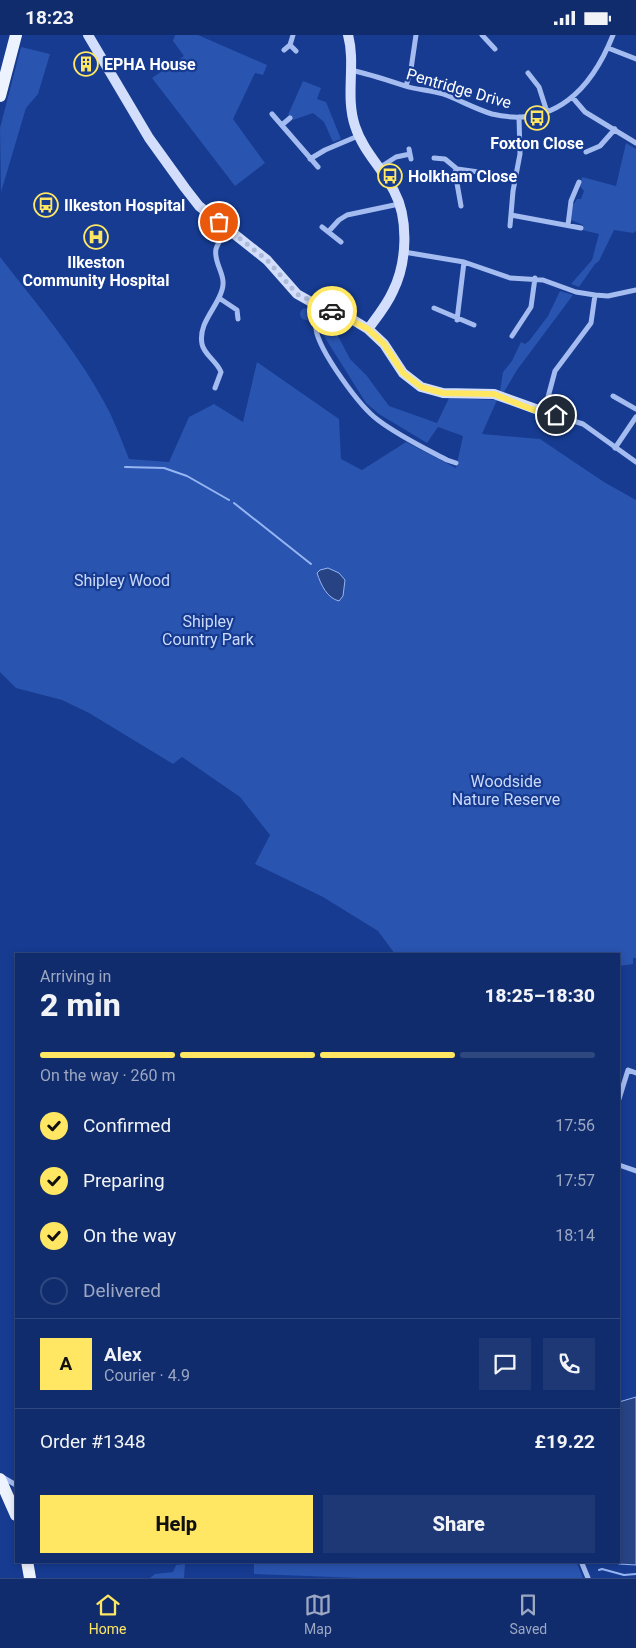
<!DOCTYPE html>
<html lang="en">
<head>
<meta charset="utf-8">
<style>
	body { margin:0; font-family:Roboto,sans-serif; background:#1e3875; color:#f1f3f6; height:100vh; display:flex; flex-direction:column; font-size:19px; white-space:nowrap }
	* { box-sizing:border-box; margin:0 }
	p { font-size:16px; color:#9ca7c2 }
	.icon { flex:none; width:28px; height:28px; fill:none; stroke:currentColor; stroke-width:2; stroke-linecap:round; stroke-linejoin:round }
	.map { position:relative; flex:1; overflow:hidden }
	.sheet { position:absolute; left:15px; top:918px; width:605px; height:610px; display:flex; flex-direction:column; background:#102c6d; border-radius:0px; box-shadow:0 2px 8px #0003,0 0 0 1px #304880 }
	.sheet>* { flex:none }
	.pin { position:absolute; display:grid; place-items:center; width:42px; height:42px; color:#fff; margin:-21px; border:2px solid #fff; border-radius:50%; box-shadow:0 1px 5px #0007 }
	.courier { position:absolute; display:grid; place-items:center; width:50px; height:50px; margin:-25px; border:4px solid #ffe763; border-radius:50%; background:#fff; color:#222; box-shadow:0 1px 6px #0007 }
	.head em { font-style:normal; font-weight:800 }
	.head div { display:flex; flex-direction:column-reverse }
	.head { display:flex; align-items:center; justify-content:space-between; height:85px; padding:0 25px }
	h1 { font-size:32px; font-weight:800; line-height:38px }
	.bar { display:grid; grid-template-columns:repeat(4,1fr); gap:8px 5px; align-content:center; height:60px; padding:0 25px }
	.bar i { height:6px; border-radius:4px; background:#304880 }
	.bar .on { background:#ffe763 }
	.bar p { grid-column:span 4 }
	.line { display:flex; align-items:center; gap:12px; padding:0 25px; border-top:1px solid #304880 }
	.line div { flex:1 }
	.round { display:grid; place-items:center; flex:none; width:52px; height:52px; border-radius:0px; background:#1e3875 }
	ol { padding:0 25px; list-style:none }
	li { display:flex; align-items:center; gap:15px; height:55px }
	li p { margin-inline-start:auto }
	li .icon { padding:5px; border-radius:50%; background:#ffe763; color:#111; stroke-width:4 }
	li:last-child { color:#9ca7c2 }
	li i { width:28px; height:28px; border:2px solid #304880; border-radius:50% }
	.action { display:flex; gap:10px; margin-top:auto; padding:10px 25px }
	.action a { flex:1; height:58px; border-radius:0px; background:#ffe763; color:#111; font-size:20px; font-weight:800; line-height:58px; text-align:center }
	.action a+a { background:#1e3875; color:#f1f3f6 }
	.status { display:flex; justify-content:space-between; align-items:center; height:35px; padding:0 25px; background:#102c6d; direction:ltr }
	.status svg { height:14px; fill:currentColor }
	.tabs { display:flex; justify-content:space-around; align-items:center; height:70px; border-top:1px solid #304880; background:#102c6d; font-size:14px; color:#9ca7c2 }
	.tabs a { display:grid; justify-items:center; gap:2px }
	.tabs .on { color:#ffe763 }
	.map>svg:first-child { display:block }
</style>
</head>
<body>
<div class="status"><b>18:23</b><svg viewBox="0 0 49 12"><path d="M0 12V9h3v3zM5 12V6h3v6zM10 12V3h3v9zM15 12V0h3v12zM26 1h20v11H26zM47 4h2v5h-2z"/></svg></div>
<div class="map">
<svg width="636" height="1543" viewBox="0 0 636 1543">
	<rect width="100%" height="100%" fill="#163b91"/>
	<path fill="#2954af" d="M175 0H198L267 30 263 40 255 38 233 84 265 128 235 151 152 43 184 21 173 6Z
		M21 12 50 19 38 59 26 73 1 157 0 93Z
		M303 46 321 53 317 64 326 67 341 104 333 107 324 87 313 78 293 85 288 80Z
		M626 108 636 114V196L633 198 614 195 599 226 595 229 579 252 571 249 592 225 599 199 582 195 583 190 571 185 573 170 577 164H581L584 156 580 151 582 142 616 151Z
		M0 222C39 272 81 321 110 378 117 393 123 409 129 424L169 427 189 382 214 369 243 387 257 327 339 384 341 424 362 435 406 407 456 433 463 401 438 392 427 408 379 379 366 368 322 298 320 288 326 281 336 286 337 299 350 324 367 341 389 371 437 388 449 363 497 365 482 399 540 404 604 447 636 465V923H633V929L619 931V919H395L378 896 323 862 255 829 270 800 240 762 182 722 173 729 89 678 62 665 16 653 0 637Z
		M560 256 573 260 517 335 504 357 500 356 503 337 512 326 521 307 525 309 529 306 548 281Z
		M300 279a6 6 0 1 1 12 0a6 6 0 1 1-12 0Z
		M254 1526H576L583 1543H359L254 1539Z
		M185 1529 184 1543H150L155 1539 173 1537 176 1530Z"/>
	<path fill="#284384" stroke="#96b5f3" d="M328 533 339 538 345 545 343 561 339 566C327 563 321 550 317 538L320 535Z
		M636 1362V1530L619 1529 614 1526H619V1367Z"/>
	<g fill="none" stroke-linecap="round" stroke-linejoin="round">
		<path stroke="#96b5f3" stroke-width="2" d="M125 432 164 433 187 441 229 465
			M234 468 311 529
			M593 1527 595 1526
			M599 1535 602 1534 624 1540 636 1539"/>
		<path stroke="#a4bcf0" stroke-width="5" d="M482 0 495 14
			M290 10 296 16
			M608 13 636 24
			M284 15 290 10 293 0
			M350 35C370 39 387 45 405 51 417 55 431 55 443 59 460 65 475 74 492 79 555 94 592 53 613 0
			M528 38 539 52 547 77
			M406 51 411 34 416 0
			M573 63 585 77 636 108
			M272 79 318 132
			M283 89 290 83
			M409 114 411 124
			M586 117 600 111 615 94
			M434 123 445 124 457 134
			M310 124 325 115 358 101
			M379 133 396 122 410 119
			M461 171 455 137 457 134 515 142
			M511 180 581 193
			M568 190 571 166 579 147
			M510 191 513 156 520 119 519 82
			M322 192 341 207
			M329 196 339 185 347 180 399 169
			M404 217 464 227 510 243 543 245 576 257 595 260 608 261 636 255
			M595 260 591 288 555 336 544 377 583 389 636 427
			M219 263 237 275 238 284
			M320 272C318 279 315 286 316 294 319 316 360 372 378 385 399 401 424 413 447 425L456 428
			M434 273 474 290
			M457 285 464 227
			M512 301 531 272 535 243
			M215 353 221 337C217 326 204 320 202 309 198 288 217 273 222 255 227 240 213 228 216 214 218 207 224 200 228 194
			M613 361 636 374
			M615 413 636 382
			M619 1064 628 1035 636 1038
			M619 1130 636 1136
			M4 1443 16 1450
			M581 1526 588 1543"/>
		<path stroke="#d2defb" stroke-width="10" d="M88 0 149 103 185 153 199 171 267 225 297 259 320 272 350 283 368 294 384 309 403 338 421 352 443 358 494 359 544 377
			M348 0C356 29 345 61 355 91 363 116 382 133 394 156 409 184 407 228 393 256 387 270 377 282 368 294"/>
		<path stroke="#edf2ff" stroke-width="12" d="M0 61 16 0
			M0 1444 16 1480
			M27 1526 30 1543"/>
	</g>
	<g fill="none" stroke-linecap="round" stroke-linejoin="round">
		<path stroke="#adbad8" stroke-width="5" stroke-dasharray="0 9" d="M219 187 267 225 297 259 332 276"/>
		<path stroke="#ffe763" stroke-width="6" d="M332 276 368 294 384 309 403 338 421 352 443 358 494 359 531 374 556 380"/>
	</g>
	<defs>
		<g id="building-ring" transform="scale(1.25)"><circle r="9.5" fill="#163b91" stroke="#ffe763" stroke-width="1.5"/><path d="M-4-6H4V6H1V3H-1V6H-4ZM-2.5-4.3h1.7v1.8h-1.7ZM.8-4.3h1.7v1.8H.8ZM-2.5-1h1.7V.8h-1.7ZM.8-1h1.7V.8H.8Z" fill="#ffe763"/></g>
		<g id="bus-ring" transform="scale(1.25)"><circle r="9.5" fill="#163b91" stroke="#ffe763" stroke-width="1.5"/><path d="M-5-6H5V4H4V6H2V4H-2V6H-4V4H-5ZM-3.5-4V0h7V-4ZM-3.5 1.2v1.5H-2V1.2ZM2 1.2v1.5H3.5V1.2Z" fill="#ffe763"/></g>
		<g id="hospital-ring" transform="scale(1.25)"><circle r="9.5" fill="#163b91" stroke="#ffe763" stroke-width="1.5"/><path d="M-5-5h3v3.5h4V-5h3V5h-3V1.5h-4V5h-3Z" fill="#ffe763"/></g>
	</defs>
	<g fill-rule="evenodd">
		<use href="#building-ring" x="86" y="29"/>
		<use href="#bus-ring" x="537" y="83"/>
		<use href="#bus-ring" x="390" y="141"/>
		<use href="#bus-ring" x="46" y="170"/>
		<use href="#hospital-ring" x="96" y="202"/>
	</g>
	<g text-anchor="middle" stroke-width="4.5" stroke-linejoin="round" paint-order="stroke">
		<g font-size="16" font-weight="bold" fill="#fff" stroke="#163b91" text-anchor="start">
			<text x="104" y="35">EPHA House</text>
			<text x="537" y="114" text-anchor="middle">Foxton Close</text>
			<text x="408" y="147">Holkham Close</text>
			<text x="64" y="176">Ilkeston Hospital</text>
			<text x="96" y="233" text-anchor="middle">Ilkeston<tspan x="96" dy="18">Community Hospital</tspan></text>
		</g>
		<g font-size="16" fill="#fff" stroke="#163b91">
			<text transform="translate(459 53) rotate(16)" y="6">Pentridge Drive</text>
		</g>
		<g font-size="16" fill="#cbdafb" stroke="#163b91">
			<text x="122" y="551">Shipley Wood</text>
			<text x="208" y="592">Shipley<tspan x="208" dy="18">Country Park</tspan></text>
			<text x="506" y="752">Woodside<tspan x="506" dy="18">Nature Reserve</tspan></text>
		</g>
	</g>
</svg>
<div class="pin" style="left:219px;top:187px;background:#ea580c"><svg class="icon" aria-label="bag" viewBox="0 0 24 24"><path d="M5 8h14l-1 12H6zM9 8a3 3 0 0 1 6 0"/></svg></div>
<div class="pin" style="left:556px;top:380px;background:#1f2937"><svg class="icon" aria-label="home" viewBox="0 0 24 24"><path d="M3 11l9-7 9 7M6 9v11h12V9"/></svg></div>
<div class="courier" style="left:332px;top:276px"><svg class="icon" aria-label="car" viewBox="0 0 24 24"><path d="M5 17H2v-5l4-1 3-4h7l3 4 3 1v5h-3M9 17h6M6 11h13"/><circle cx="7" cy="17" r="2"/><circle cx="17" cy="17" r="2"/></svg></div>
<section class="sheet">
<div class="head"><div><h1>2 min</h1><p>Arriving in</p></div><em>18:25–18:30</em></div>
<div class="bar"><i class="on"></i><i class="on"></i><i class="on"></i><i></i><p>On the way · 260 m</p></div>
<ol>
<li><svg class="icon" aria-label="check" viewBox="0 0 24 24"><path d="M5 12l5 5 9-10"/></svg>Confirmed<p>17:56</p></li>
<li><svg class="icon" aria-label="check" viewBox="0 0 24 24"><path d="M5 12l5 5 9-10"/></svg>Preparing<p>17:57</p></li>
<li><svg class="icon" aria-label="check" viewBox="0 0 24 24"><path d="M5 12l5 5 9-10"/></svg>On the way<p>18:14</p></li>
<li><i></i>Delivered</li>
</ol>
<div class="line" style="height:90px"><b class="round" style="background:#ffe763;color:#111">A</b><div><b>Alex</b><p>Courier · 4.9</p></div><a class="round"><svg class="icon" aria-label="chat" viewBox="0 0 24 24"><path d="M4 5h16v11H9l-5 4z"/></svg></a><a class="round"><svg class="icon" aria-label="phone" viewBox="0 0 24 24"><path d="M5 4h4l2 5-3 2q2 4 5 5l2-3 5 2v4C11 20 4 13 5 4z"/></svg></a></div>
<div class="line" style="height:65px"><div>Order #1348</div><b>£19.22</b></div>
<div class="action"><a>Help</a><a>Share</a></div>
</section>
</div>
<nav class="tabs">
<a class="on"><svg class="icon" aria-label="home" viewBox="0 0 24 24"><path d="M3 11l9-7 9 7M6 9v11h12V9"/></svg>Home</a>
<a><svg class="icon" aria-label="map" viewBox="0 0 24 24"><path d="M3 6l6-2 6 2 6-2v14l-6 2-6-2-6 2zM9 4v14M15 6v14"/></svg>Map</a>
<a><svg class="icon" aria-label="saved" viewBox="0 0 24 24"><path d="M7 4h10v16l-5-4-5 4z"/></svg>Saved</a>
</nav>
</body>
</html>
